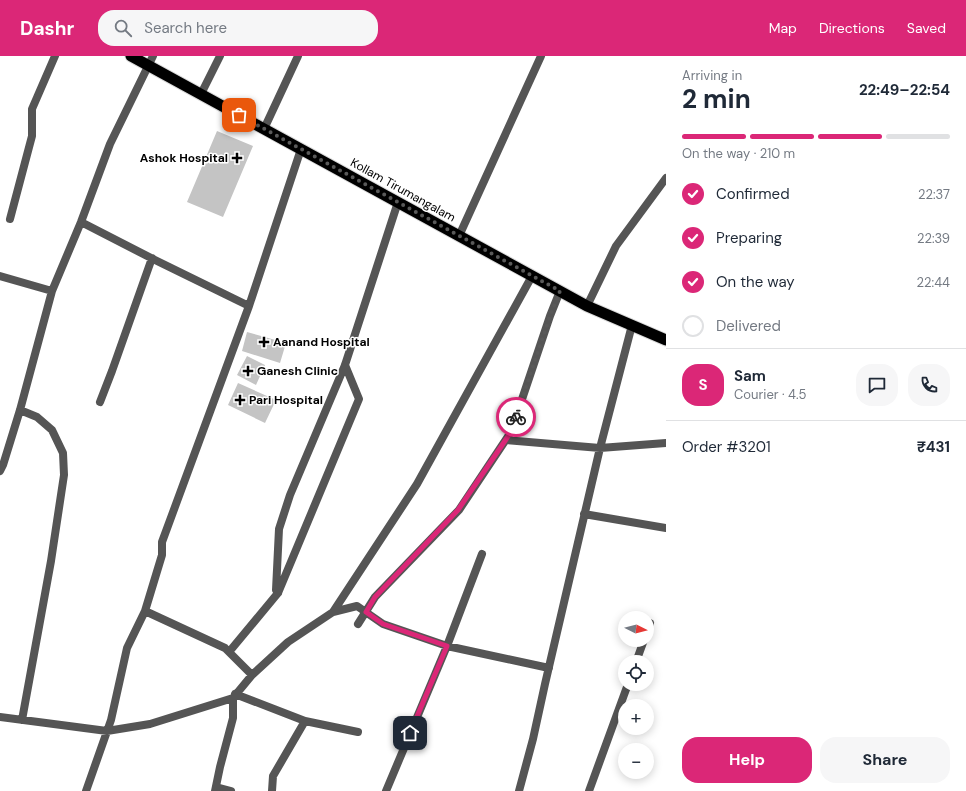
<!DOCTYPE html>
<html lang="en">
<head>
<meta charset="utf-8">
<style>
	body { margin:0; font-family:"DM Sans",sans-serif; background:#f6f6f7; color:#1f2937; height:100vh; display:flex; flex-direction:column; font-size:15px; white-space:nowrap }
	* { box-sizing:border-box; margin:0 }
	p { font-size:13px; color:#747a83 }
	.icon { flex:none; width:22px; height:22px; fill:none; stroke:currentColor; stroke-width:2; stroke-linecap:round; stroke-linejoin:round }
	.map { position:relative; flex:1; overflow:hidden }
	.panel { display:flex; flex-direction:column; background:#fff; width:300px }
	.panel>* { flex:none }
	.needle { width:26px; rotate:96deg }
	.controls { position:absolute; left:618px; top:555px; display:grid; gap:8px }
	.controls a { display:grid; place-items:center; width:36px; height:36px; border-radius:50%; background:#fff; box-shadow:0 2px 10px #0003; font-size:20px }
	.pin { position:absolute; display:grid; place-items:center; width:34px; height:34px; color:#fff; margin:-17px; border-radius:8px; box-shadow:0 2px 6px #0006 }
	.courier { position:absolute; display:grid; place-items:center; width:40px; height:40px; margin:-20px; border:3px solid #db2777; border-radius:50%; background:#fff; color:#222; box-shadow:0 1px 5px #0007 }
	.summary em { font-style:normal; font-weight:700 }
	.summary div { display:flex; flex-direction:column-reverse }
	.summary { display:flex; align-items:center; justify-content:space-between; height:68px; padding:0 16px }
	h1 { font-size:26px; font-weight:700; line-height:30px }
	.bar { display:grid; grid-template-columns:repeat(4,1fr); gap:6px 4px; align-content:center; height:48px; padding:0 16px }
	.bar i { height:5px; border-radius:3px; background:#e0e1e3 }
	.bar .on { background:#db2777 }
	.bar p { grid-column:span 4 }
	.line { display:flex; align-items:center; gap:10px; padding:0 16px; border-top:1px solid #e0e1e3 }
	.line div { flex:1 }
	.round { display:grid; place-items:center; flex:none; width:42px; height:42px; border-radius:16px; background:#f6f6f7 }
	ol { padding:0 16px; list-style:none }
	li { display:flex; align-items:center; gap:12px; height:44px }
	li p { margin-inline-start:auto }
	li .icon { padding:4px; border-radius:50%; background:#db2777; color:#fff; stroke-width:4 }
	li:last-child { color:#747a83 }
	li i { width:22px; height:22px; border:2px solid #e0e1e3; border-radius:50% }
	.cta { display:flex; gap:8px; margin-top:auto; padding:8px 16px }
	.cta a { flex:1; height:46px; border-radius:16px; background:#db2777; color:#fff; font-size:16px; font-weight:700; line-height:46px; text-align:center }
	.cta a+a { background:#f6f6f7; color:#1f2937 }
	header { display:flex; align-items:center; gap:24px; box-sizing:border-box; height:56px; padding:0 20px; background:#db2777; color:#fff }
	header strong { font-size:19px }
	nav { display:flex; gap:22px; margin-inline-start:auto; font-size:14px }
	.search { width:280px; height:36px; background:#f6f6f7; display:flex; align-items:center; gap:10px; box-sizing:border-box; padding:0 14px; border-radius:16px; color:#747a83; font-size:15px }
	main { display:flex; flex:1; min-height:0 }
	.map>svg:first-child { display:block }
</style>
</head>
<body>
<header>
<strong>Dashr</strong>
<div class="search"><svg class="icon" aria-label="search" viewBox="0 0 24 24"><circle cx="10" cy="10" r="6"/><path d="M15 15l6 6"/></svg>Search here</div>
<nav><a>Map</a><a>Directions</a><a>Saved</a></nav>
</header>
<main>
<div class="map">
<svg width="666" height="735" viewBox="0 0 666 735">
	<rect width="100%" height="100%" fill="#fff"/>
	<path fill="#c4c4c4" d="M217 75 253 90 223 161 187 146Z
		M247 276 286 287 280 307 242 295Z
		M247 300 265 309 256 329 237 319Z
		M238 327 276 344 265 367 228 349Z"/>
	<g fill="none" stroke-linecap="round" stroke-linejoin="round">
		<g stroke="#dbdbdb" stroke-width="13">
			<path id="trunk" d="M131 0 587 250 666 284"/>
		</g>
		<path stroke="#555" stroke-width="8" d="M201 38 220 0
			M264 73 298 0
			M10 163 32 80V53L55 0
			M81 166 155 204 249 250
			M459 180 541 0
			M0 220 52 235
			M587 250 616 190 666 122
			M100 346 112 315 152 202
			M20 354 37 361 52 374 63 397 64 419 51 505 22 664
			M506 384 600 392 666 387
			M0 415 3 409 20 354 52 235 81 166 110 88 153 0
			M584 458 666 472
			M278 537 276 534 279 473 290 439 345 309 398 146
			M145 555 225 592 252 619
			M333 556 417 428 532 220
			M358 568 375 541 459 454 511 376 550 260 560 235
			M647 576 650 567
			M229 596 278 537 359 343 345 309
			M636 606 644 584
			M235 638 305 665 273 720 272 735
			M0 661 107 675 150 668 233 642 252 619 288 586 333 556 357 550 383 568 447 590 549 612
			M305 665 358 676
			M216 731 231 735
			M86 735 111 664 127 592 145 555 162 499V486L249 250 301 93
			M215 735 220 711 233 662V642
			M386 735 447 590 482 498
			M519 735 533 683 545 628 600 392 632 269
			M589 735 628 628"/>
		<use href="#trunk" stroke="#000" stroke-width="11"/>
	</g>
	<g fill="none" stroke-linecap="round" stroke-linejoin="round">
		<path stroke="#595959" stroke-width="4" stroke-dasharray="0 7.2" d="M239 59 560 235 550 260 516 361"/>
		<path stroke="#db2777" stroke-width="5" d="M410 677 447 590 383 568 366 556 375 541 458 454 511 376 516 361"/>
	</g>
	<g fill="#000" stroke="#fff" stroke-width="1.5">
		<path d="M235 96h4v4h4v4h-4v4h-4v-4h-4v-4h4z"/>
		<path d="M262 280h4v4h4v4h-4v4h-4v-4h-4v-4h4z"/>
		<path d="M246 309h4v4h4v4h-4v4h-4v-4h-4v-4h4z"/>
		<path d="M238 338h4v4h4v4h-4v4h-4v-4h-4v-4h4z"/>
	</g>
	<g text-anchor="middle" stroke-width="3" stroke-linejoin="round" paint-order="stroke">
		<g font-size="12" font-weight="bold" fill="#000" stroke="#fff" text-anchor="start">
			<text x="228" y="106" text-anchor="end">Ashok Hospital</text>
			<text x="273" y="290">Aanand Hospital</text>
			<text x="257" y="319">Ganesh Clinic</text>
			<text x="249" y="348">Pari Hospital</text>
		</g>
		<g font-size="12" fill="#000" stroke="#fff">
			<text transform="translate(403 134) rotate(29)" y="4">Kollam Tirumangalam</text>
		</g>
	</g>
</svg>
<div class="controls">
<a><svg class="needle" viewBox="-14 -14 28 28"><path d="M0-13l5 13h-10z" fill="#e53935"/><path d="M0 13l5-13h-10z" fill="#747a83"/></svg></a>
<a><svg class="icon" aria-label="locate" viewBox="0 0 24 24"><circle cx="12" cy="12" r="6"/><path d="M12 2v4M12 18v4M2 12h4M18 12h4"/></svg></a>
<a>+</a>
<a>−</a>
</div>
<div class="pin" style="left:239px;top:59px;background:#ea580c"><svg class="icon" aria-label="bag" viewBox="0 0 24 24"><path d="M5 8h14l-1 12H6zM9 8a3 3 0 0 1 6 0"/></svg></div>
<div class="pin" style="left:410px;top:677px;background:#1f2937"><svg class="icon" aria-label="home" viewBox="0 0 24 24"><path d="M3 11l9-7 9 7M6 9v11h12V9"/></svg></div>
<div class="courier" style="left:516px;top:361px"><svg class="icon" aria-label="bike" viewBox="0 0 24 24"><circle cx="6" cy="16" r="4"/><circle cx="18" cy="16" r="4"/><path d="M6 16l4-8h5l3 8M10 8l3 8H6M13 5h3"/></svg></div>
</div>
<section class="panel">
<div class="summary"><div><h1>2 min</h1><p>Arriving in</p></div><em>22:49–22:54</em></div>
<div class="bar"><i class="on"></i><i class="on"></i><i class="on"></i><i></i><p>On the way · 210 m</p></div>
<ol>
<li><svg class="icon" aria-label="check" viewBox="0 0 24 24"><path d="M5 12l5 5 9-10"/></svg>Confirmed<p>22:37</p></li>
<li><svg class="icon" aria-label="check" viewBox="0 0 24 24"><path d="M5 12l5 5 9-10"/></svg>Preparing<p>22:39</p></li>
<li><svg class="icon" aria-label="check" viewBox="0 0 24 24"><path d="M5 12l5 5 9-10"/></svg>On the way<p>22:44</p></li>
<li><i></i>Delivered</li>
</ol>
<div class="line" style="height:72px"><b class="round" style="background:#db2777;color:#fff">S</b><div><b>Sam</b><p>Courier · 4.5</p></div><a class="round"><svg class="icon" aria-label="chat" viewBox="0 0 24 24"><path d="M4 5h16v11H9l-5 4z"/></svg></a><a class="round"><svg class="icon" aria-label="phone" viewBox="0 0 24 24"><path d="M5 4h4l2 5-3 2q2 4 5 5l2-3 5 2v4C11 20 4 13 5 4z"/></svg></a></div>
<div class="line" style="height:52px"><div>Order #3201</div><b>₹431</b></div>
<div class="cta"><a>Help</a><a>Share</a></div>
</section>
</main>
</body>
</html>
